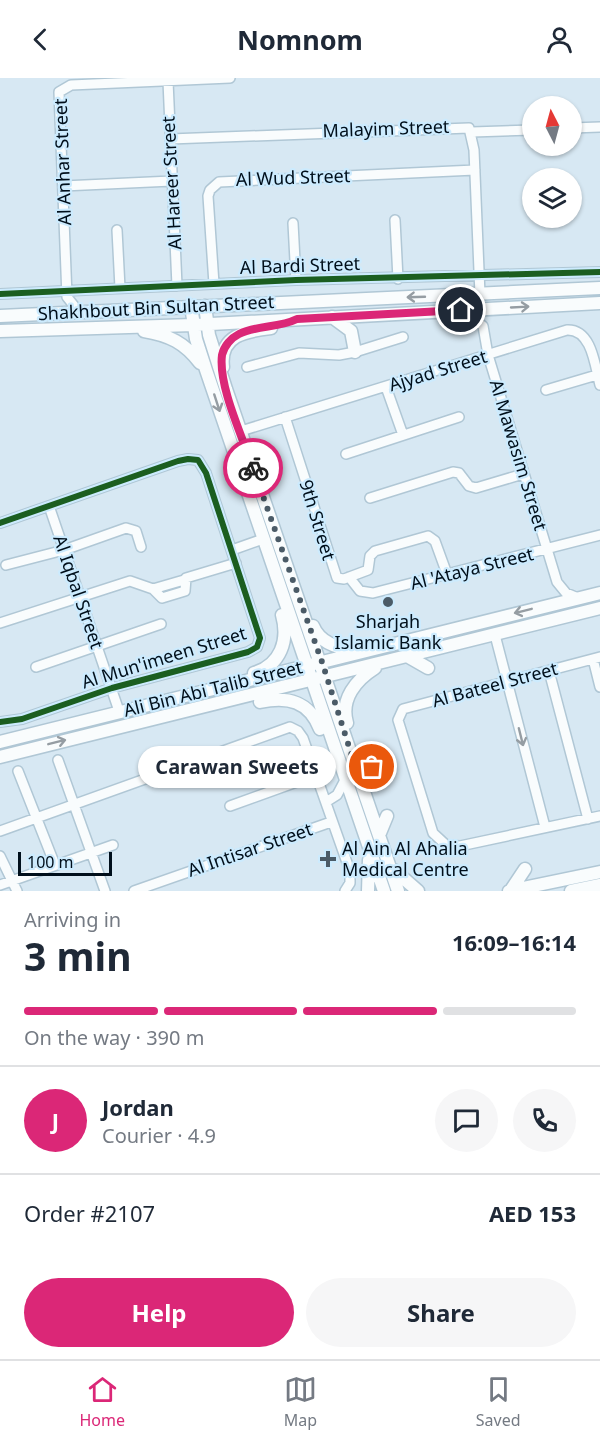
<!DOCTYPE html>
<html lang="en">
<head>
<meta charset="utf-8">
<style>
	body { margin:0; font-family:"Noto Sans",sans-serif; background:#f6f6f7; color:#1f2937; height:100vh; display:flex; flex-direction:column; font-size:22px; white-space:nowrap }
	* { box-sizing:border-box; margin:0 }
	p { font-size:20px; color:#747a83 }
	.icon { flex:none; width:33px; height:33px; fill:none; stroke:currentColor; stroke-width:2; stroke-linecap:round; stroke-linejoin:round }
	.map { position:relative; height:813px; overflow:hidden }
	.side { display:flex; flex-direction:column; background:#fff; flex:1 }
	.side>* { flex:none }
	.needle { width:39px; rotate:354deg }
	.tools { position:absolute; left:522px; top:18px; display:grid; gap:12px }
	.tools a { display:grid; place-items:center; width:60px; height:60px; border-radius:50%; background:#fff; box-shadow:0 2px 4px #0004; font-size:30px }
	.scale { position:absolute; left:18px; bottom:15px; width:94px; box-sizing:border-box; padding-left:6px; border:3px solid #000f1b; border-top:0; font-size:16px; line-height:21px; white-space:nowrap; color:#000f1b; -webkit-text-stroke:4px #ccebfe; paint-order:stroke }
	.pin { position:absolute; display:grid; place-items:center; width:51px; height:51px; color:#fff; margin:-26px; border:3px solid #fff; border-radius:50%; box-shadow:0 2px 6px #0007 }
	.courier { position:absolute; display:grid; place-items:center; width:60px; height:60px; margin:-30px; border:4px solid #db2777; border-radius:50%; background:#fff; color:#222; box-shadow:0 2px 8px #0007 }
	.bubble { position:absolute; height:42px; border-radius:21px; background:#fff; box-shadow:0 2px 4px #0004; font-size:20px; font-weight:700; line-height:42px; text-align:center }
	.headline em { font-style:normal; font-weight:700 }
	.headline div { display:flex; flex-direction:column-reverse }
	.headline { display:flex; align-items:center; justify-content:space-between; height:102px; padding:0 24px }
	h1 { font-size:39px; font-weight:700; line-height:45px }
	.bar { display:grid; grid-template-columns:repeat(4,1fr); gap:9px 6px; align-content:center; height:72px; padding:0 24px }
	.bar i { height:8px; border-radius:4px; background:#e0e1e3 }
	.bar .on { background:#db2777 }
	.bar p { grid-column:span 4 }
	.line { display:flex; align-items:center; gap:15px; padding:0 24px; border-top:2px solid #e0e1e3 }
	.line div { flex:1 }
	.round { display:grid; place-items:center; flex:none; width:63px; height:63px; border-radius:32px; background:#f6f6f7 }
	.primary-button { display:flex; gap:12px; margin-top:auto; padding:12px 24px }
	.primary-button a { flex:1; height:69px; border-radius:36px; background:#db2777; color:#fff; font-size:24px; font-weight:700; line-height:69px; text-align:center }
	.primary-button a+a { background:#f6f6f7; color:#1f2937 }
	header { display:flex; justify-content:space-between; align-items:center; height:78px; padding:0 24px; background:#fff; font-size:27px; font-weight:700 }
	.dock { display:flex; justify-content:space-around; align-items:center; height:84px; border-top:2px solid #e0e1e3; background:#fff; font-size:16px; color:#747a83 }
	.dock a { display:grid; justify-items:center; gap:3px }
	.dock .on { color:#db2777 }
	.map>svg:first-child { display:block }
</style>
</head>
<body>
<header><svg class="icon" aria-label="back" viewBox="0 0 24 24"><path d="M15 5l-7 7 7 7"/></svg>Nomnom<svg class="icon" aria-label="person" viewBox="0 0 24 24"><circle cx="12" cy="8" r="4"/><path d="M4 21q1-7 8-7t8 7"/></svg></header>
<div class="map">
<svg width="600" height="813" viewBox="0 0 600 813">
	<rect width="100%" height="100%" fill="#d7e8f3"/>
	<g fill="none" stroke-linecap="round" stroke-linejoin="round">
		<g stroke="#b0c7d5" stroke-width="12">
			<path id="minor" d="M168 3 177 208
				M572 50 600 49
				M472 54 532 52
				M170 61 469 50 474 72 480 217
				M63 108 172 103
				M395 142 398 201
				M293 145 296 202
				M117 152 120 210
				M214 206 208 118 210 112 219 104 475 92
				M0 216 296 202 600 194
				M463 233 483 248 488 277 557 504 566 515 578 520
				M79 234 67 219 59 14 71 7 230 0
				M247 289 299 275 339 277 355 274 403 259
				M386 309 403 357
				M546 312 600 296
				M285 339 337 500 344 501 368 492 370 478 375 473 428 458 435 463 447 496
				M241 353 567 252C592 251 595 288 600 307
				M346 376 459 339
				M370 420 453 394 459 395 469 408 476 410 523 396
				M49 428 119 633
				M0 445 178 383 188 381 198 382 206 395 260 560 257 569 248 574 112 610 22 641 0 644
				M232 472 263 461
				M6 487 64 472 126 450 136 453 141 469
				M349 499 360 513 373 515 600 457
				M153 511 184 502
				M0 545 130 503 153 511 162 520 185 513 186 500 236 485
				M495 557 545 749
				M600 579 403 631 398 642 433 755 446 767 460 768 600 738
				M593 581 600 609
				M36 589 161 546
				M549 593 588 741
				M58 682 105 813
				M18 693 55 787
				M326 724 337 717 345 702
				M230 728 316 697
				M0 753 290 649 298 653 303 660 350 793V805L345 813
				M0 778 17 813
				M0 807 113 767
				M134 813 331 744"/>
		</g>
		<g stroke="#b0c7d5" stroke-width="15">
			<path id="major" d="M191 228 196 261 206 292 384 813
				M205 228 209 257 226 311 398 813
				M0 238 600 210
				M332 239 351 253 355 274
				M0 253 193 247 600 225
				M144 253C169 257 185 265 200 285
				M223 289C219 257 246 253 271 250
				M313 548C320 566 341 571 358 572
				M407 578 428 590
				M254 595C281 587 289 562 282 537
				M260 624C288 618 309 623 320 651
				M347 645C340 621 356 602 375 590
				M0 664 600 515
				M352 678 372 689
				M0 679 600 530
				M380 755 387 738
				M394 792 418 813
				M511 812 525 791
				M368 813 369 782
				M509 813 600 794
				M571 813 600 807"/>
		</g>
		<use href="#minor" stroke="#f9fcfd" stroke-width="9"/>
		<use href="#major" stroke="#f9fcfd" stroke-width="12"/>
		<g stroke="#ccebfe" stroke-width="10">
			<path id="cycleway" d="M0 216 296 202 600 194
				M0 445 178 383 188 381 198 382 206 395 260 560 257 569 248 574 112 610 22 641 0 644"/>
		</g>
		<use href="#cycleway" stroke="#1b5e20" stroke-width="6"/>
	</g>
	<defs><path id="oneway-shaft" d="M-6 0H5M1.5-3L5.5 0L1.5 3" fill="none" stroke-width="1.6" stroke-linecap="round" stroke-linejoin="round" transform="scale(1.5)"/></defs>
	<g stroke="#959da3">
		<use href="#oneway-shaft" transform="translate(416 219) rotate(178)"/>
		<use href="#oneway-shaft" transform="translate(520 229) rotate(-3)"/>
		<use href="#oneway-shaft" transform="translate(217 325) rotate(72)"/>
		<use href="#oneway-shaft" transform="translate(523 533) rotate(166)"/>
		<use href="#oneway-shaft" transform="translate(521 659) rotate(76)"/>
		<use href="#oneway-shaft" transform="translate(57 664) rotate(-14)"/>
	</g>
	<g fill="none" stroke-linecap="round" stroke-linejoin="round">
		<path stroke="#4b5b67" stroke-width="6" stroke-dasharray="0 10.8" d="M253 390 322 584 352 678 372 689"/>
		<path stroke="#db2777" stroke-width="8" d="M253 390C243 360 218 308 222 277 224 268 231 260 239 256 257 247 279 250 297 241L461 232"/>
	</g>
	<g fill="#4b5b67" stroke="#ccebfe" stroke-width="2">
		<circle cx="388" cy="524" r="6"/>
		<path d="M325 772h6v6h6v6h-6v6h-6v-6h-6v-6h6z"/>
	</g>
	<g text-anchor="middle" stroke-width="4.5" stroke-linejoin="round" paint-order="stroke">
		<g font-size="18" fill="#000f1b" stroke="#ccebfe">
			<text transform="translate(386 51) rotate(-2)" y="6">Malayim Street</text>
			<text transform="translate(63 84) rotate(-92)" y="6">Al Anhar Street</text>
			<text transform="translate(293 100) rotate(-2)" y="6">Al Wud Street</text>
			<text transform="translate(172 105) rotate(-93)" y="6">Al Hareer Street</text>
			<text transform="translate(300 188) rotate(-2)" y="6">Al Bardi Street</text>
			<text transform="translate(156 230) rotate(-3)" y="6">Shakhbout Bin Sultan Street</text>
			<text transform="translate(438 293) rotate(-17)" y="6">Ajyad Street</text>
			<text transform="translate(518 377) rotate(73)" y="6">Al Mawasim Street</text>
			<text transform="translate(317 442) rotate(73)" y="6">9th Street</text>
			<text transform="translate(472 491) rotate(-14)" y="6">Al 'Ataya Street</text>
			<text transform="translate(78 514) rotate(71)" y="6">Al Iqbal Street</text>
			<text transform="translate(164 580) rotate(-17)" y="6">Al Mun'imeen Street</text>
			<text transform="translate(495 607) rotate(-15)" y="6">Al Bateel Street</text>
			<text transform="translate(213 611) rotate(-14)" y="6">Ali Bin Abi Talib Street</text>
			<text transform="translate(250 772) rotate(-19)" y="6">Al Intisar Street</text>
		</g>
		<g font-size="18" fill="#000f1b" stroke="#ccebfe">
			<text x="388" y="550">Sharjah<tspan x="388" dy="21">Islamic Bank</tspan></text>
			<text x="342" y="777" text-anchor="start">Al Ain Al Ahalia<tspan x="342" dy="21">Medical Centre</tspan></text>
		</g>
	</g>
</svg>
<div class="tools">
<a><svg class="needle" viewBox="-14 -14 28 28"><path d="M0-13l5 13h-10z" fill="#e53935"/><path d="M0 13l5-13h-10z" fill="#747a83"/></svg></a>
<a><svg class="icon" aria-label="layers" viewBox="0 0 24 24"><path d="M12 4l9 5-9 5-9-5zM3 14l9 5 9-5"/></svg></a>
</div>
<div class="scale">100 m</div>
<div class="pin" style="left:372px;top:689px;background:#ea580c"><svg class="icon" aria-label="bag" viewBox="0 0 24 24"><path d="M5 8h14l-1 12H6zM9 8a3 3 0 0 1 6 0"/></svg></div>
<div class="pin" style="left:461px;top:232px;background:#1f2937"><svg class="icon" aria-label="home" viewBox="0 0 24 24"><path d="M3 11l9-7 9 7M6 9v11h12V9"/></svg></div>
<div class="courier" style="left:253px;top:390px"><svg class="icon" aria-label="bike" viewBox="0 0 24 24"><circle cx="6" cy="16" r="4"/><circle cx="18" cy="16" r="4"/><path d="M6 16l4-8h5l3 8M10 8l3 8H6M13 5h3"/></svg></div>
<div class="bubble" style="left:138px;top:668px;width:198px">Carawan Sweets</div>
</div>
<section class="side">
<div class="headline"><div><h1>3 min</h1><p>Arriving in</p></div><em>16:09–16:14</em></div>
<div class="bar"><i class="on"></i><i class="on"></i><i class="on"></i><i></i><p>On the way · 390 m</p></div>
<div class="line" style="height:108px"><b class="round" style="background:#db2777;color:#fff">J</b><div><b>Jordan</b><p>Courier · 4.9</p></div><a class="round"><svg class="icon" aria-label="chat" viewBox="0 0 24 24"><path d="M4 5h16v11H9l-5 4z"/></svg></a><a class="round"><svg class="icon" aria-label="phone" viewBox="0 0 24 24"><path d="M5 4h4l2 5-3 2q2 4 5 5l2-3 5 2v4C11 20 4 13 5 4z"/></svg></a></div>
<div class="line" style="height:78px"><div>Order #2107</div><b>AED 153</b></div>
<div class="primary-button"><a>Help</a><a>Share</a></div>
</section>
<nav class="dock">
<a class="on"><svg class="icon" aria-label="home" viewBox="0 0 24 24"><path d="M3 11l9-7 9 7M6 9v11h12V9"/></svg>Home</a>
<a><svg class="icon" aria-label="map" viewBox="0 0 24 24"><path d="M3 6l6-2 6 2 6-2v14l-6 2-6-2-6 2zM9 4v14M15 6v14"/></svg>Map</a>
<a><svg class="icon" aria-label="saved" viewBox="0 0 24 24"><path d="M7 4h10v16l-5-4-5 4z"/></svg>Saved</a>
</nav>
</body>
</html>
